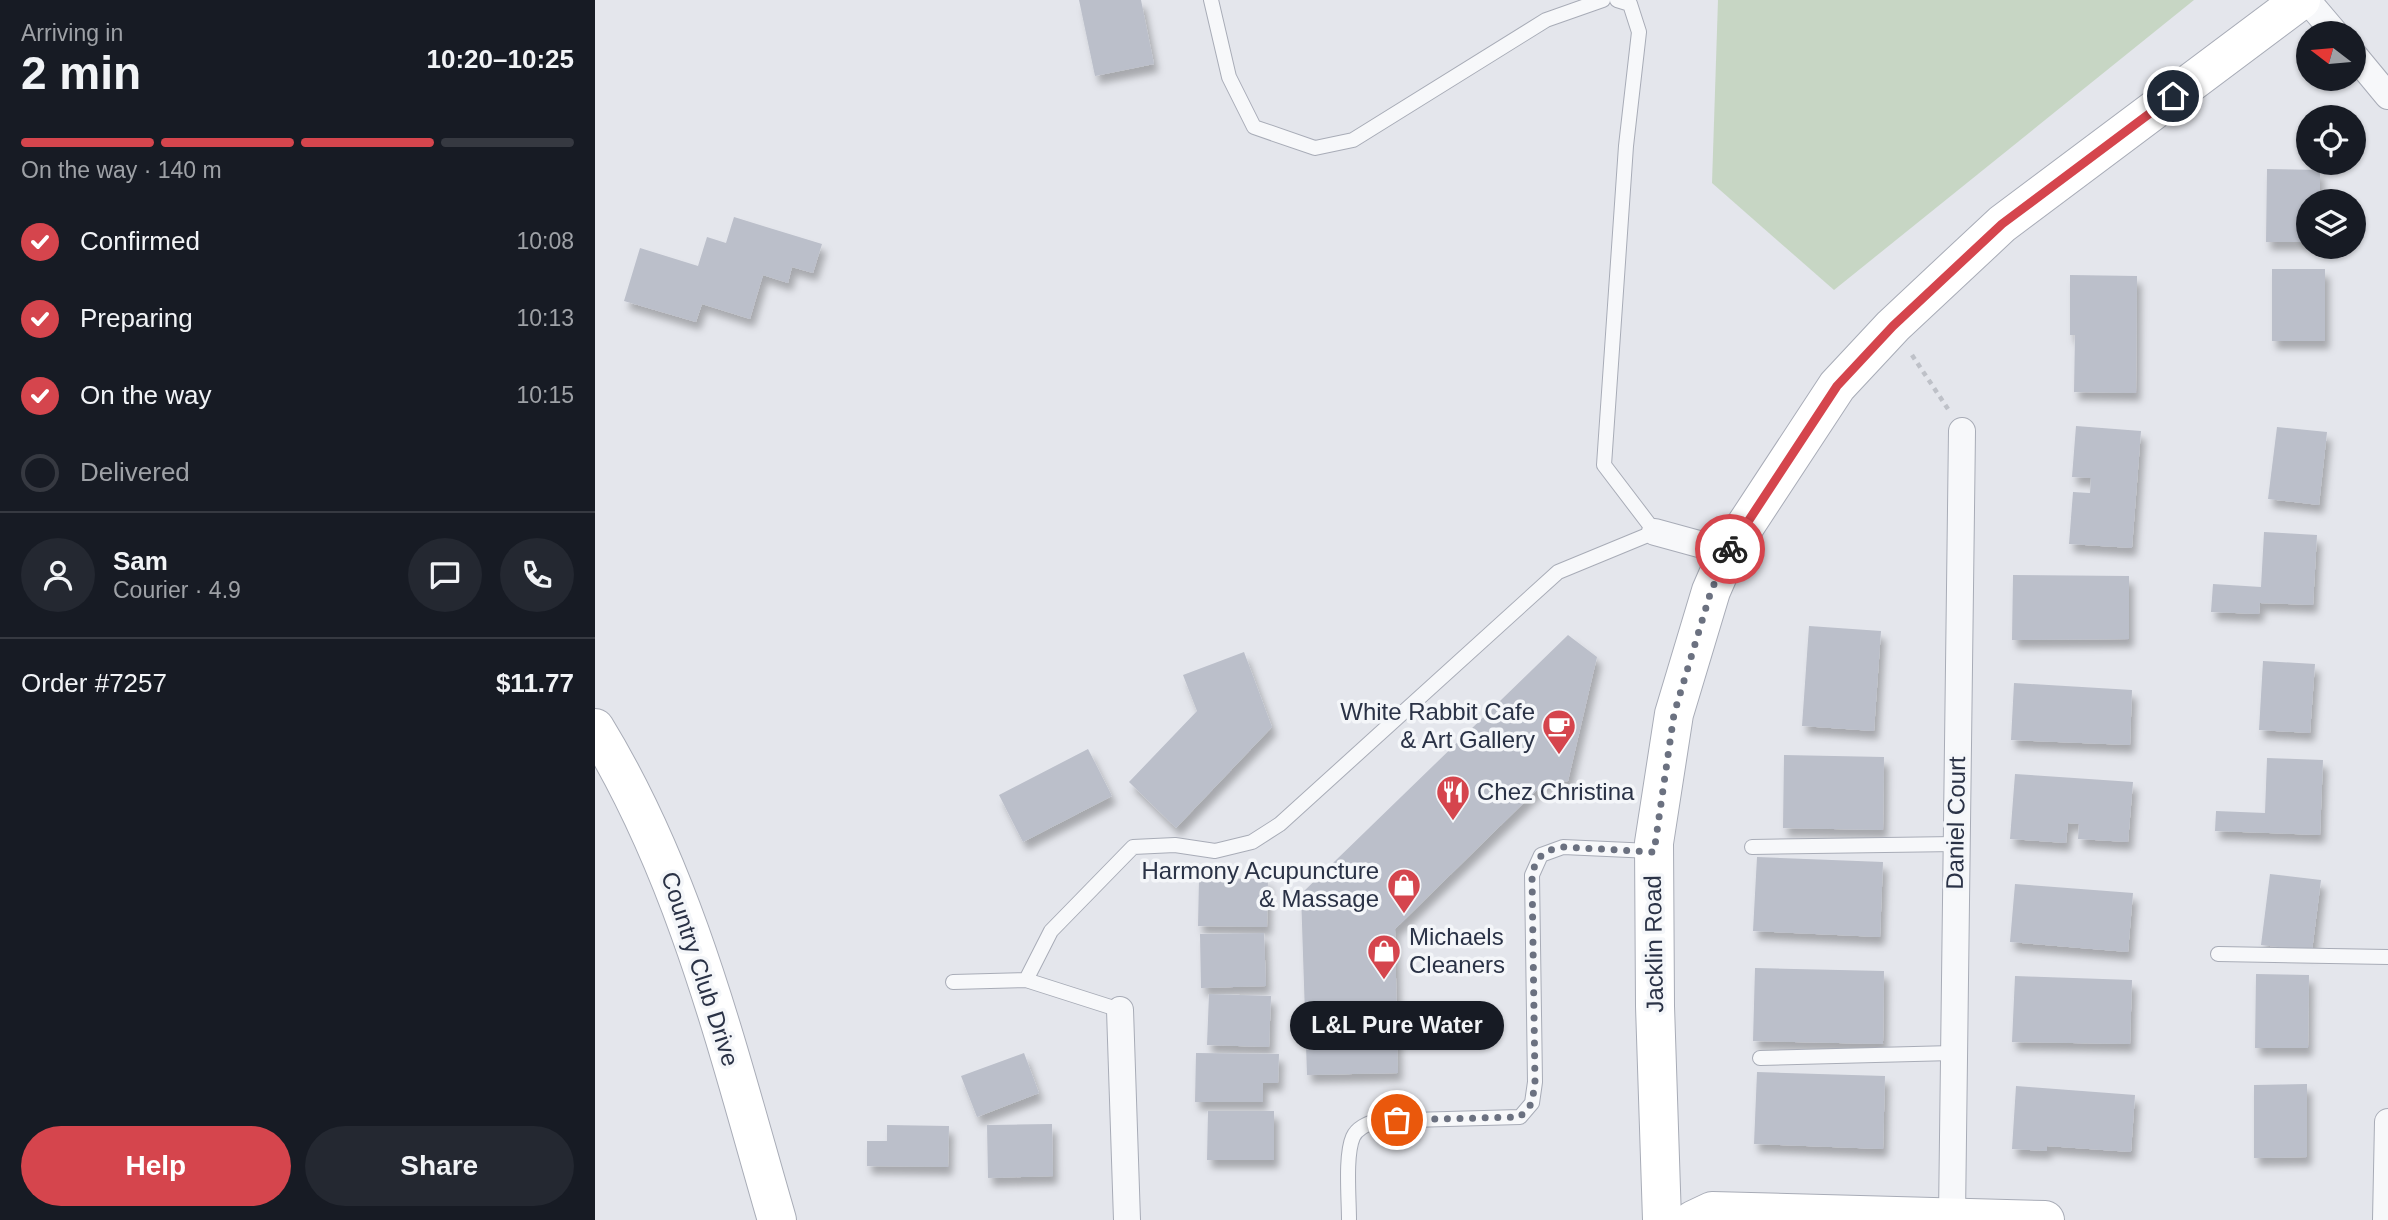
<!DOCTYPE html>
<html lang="en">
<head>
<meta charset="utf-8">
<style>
	body { margin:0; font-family:Helvetica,sans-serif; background:#242831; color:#f1f3f6; height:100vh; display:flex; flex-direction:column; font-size:26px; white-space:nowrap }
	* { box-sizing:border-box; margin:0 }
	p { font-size:23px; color:#9ea1a6 }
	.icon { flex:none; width:38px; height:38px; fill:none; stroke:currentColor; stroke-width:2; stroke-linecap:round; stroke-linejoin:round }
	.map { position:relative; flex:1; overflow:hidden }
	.panel { display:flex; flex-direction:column; background:#171b24; width:595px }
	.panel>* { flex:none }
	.needle { width:46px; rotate:286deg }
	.tools { position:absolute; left:1701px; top:21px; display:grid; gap:14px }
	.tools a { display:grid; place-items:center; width:70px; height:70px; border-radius:50%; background:#171b24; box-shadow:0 2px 5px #0004; font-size:35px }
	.pin { position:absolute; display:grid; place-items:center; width:60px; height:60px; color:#fff; margin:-30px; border:4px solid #fff; border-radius:50%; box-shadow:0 2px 7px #0007 }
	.courier { position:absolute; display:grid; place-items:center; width:70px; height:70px; margin:-35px; border:5px solid #d5454d; border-radius:50%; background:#fff; color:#222; box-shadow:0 2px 9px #0007 }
	.bubble { position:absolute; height:49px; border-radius:24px; background:#171b24; box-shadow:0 2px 5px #0004; font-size:23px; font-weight:700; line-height:49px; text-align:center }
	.head em { font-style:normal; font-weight:700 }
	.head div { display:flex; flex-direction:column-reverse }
	.head { display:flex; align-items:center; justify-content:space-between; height:119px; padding:0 21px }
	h1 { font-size:46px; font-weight:700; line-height:52px }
	.bar { display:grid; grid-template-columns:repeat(4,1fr); gap:10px 7px; align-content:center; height:84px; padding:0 21px }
	.bar i { height:9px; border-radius:5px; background:#363941 }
	.bar .current { background:#d5454d }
	.bar p { grid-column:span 4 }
	.line { display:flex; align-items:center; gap:18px; padding:0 21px; border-top:2px solid #363941 }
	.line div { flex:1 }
	.round { display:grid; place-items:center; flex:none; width:74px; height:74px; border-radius:37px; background:#242831 }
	ol { padding:0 21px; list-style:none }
	li { display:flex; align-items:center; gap:21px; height:77px }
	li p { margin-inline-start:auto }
	li .icon { padding:7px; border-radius:50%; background:#d5454d; color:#fff; stroke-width:4 }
	li:last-child { color:#9ea1a6 }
	li i { width:38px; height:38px; border:4px solid #363941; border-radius:50% }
	.button { display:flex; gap:14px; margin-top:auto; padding:14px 21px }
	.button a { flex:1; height:80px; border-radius:42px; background:#d5454d; color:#fff; font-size:28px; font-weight:700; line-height:80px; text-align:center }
	.button a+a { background:#242831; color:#f1f3f6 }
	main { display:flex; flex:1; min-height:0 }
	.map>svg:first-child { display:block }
</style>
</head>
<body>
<main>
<section class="panel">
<div class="head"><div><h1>2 min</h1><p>Arriving in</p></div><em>10:20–10:25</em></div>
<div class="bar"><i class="current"></i><i class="current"></i><i class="current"></i><i></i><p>On the way · 140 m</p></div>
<ol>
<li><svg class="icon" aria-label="check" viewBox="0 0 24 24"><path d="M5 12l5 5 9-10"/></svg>Confirmed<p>10:08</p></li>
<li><svg class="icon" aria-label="check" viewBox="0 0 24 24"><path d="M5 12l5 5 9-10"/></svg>Preparing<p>10:13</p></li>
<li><svg class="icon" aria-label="check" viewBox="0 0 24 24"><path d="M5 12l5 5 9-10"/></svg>On the way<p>10:15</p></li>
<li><i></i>Delivered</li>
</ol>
<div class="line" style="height:126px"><a class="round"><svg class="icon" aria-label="person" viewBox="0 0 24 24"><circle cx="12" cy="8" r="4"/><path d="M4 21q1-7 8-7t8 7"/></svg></a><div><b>Sam</b><p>Courier · 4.9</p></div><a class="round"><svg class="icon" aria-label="chat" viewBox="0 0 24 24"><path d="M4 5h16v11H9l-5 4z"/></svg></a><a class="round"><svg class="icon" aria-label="phone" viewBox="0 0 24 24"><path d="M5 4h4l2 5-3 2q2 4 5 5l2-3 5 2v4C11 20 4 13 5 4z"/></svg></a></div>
<div class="line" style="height:91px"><div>Order #7257</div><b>$11.77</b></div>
<div class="button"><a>Help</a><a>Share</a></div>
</section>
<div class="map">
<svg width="1793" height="1220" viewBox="0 0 1793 1220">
	<defs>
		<filter id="shadow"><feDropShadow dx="4.5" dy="8" stdDeviation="3.5" flood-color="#0004"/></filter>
	</defs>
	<rect width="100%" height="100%" fill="#e4e6ec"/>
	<path fill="#c7d6c4" d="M1123 0H1599L1239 290 1117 183Z"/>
	<path fill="#bbbfca" filter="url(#shadow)" d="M484 0H546L559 64 500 76Z
		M1672 169 1725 170V201H1713V242H1671Z
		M139 217 227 244 218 273 197 267 193 283 168 275 155 319 107 304 101 322 29 301 45 248 103 266 112 237 131 243Z
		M1677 269H1730V341H1677Z
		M1475 275 1542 276 1541 393 1479 392 1480 335H1475Z
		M1481 426 1546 431 1537 548 1474 544 1478 492 1495 493 1496 478 1477 477Z
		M1682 427 1732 432 1724 505 1673 499Z
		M1669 532 1722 535 1718 605 1665 603 1664 614 1616 612 1618 584 1666 587Z
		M1418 575 1534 576V639L1417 640Z
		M1214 626 1286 631 1279 731 1207 726Z
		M973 635 1002 657 973 781 948 784 800 929 803 1073 712 1075 706 894Z
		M649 652 677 727 581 828 534 782 602 711 588 675Z
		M1668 661 1720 664 1715 733 1664 730Z
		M1419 683 1537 690 1535 745 1416 740Z
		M493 749 517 796 428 842 404 795Z
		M1189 755 1289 757 1288 830 1188 828Z
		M1672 758 1728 760 1725 835 1620 831 1621 811 1670 813Z
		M1420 774 1538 782 1533 842 1483 839 1484 824 1473 823 1471 843 1415 839Z
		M1162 857 1288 862 1285 937 1158 931Z
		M1675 874 1726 880 1717 951 1666 945Z
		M604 878 673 879 672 927 603 926Z
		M1420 884 1538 893 1533 952 1415 942Z
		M669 933 671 986 606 988 605 934Z
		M1160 968 1289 971 1288 1044 1158 1041Z
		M1661 974 1714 975 1713 1048H1660Z
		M1420 976 1537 980 1535 1044 1417 1042Z
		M614 994 676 996 674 1047 612 1045Z
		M429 1053 444 1093 382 1117 366 1076Z
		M601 1053 684 1054 683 1083H668V1102H600Z
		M1162 1072 1290 1076 1288 1149 1159 1144Z
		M1712 1084V1157L1659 1158V1085Z
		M1421 1086 1540 1095 1536 1152 1452 1146V1151L1417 1149Z
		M613 1111H679V1160H612Z
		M457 1124 458 1176 393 1178 392 1125Z
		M292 1125 354 1126 353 1167 272 1166V1141H292Z"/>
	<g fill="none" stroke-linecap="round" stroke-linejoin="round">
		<g stroke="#a8acb7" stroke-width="16">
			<path id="lane" d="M616 0 634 77 659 127 720 148 758 140 951 20 1008 0
				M1157 847 1361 844
				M1623 954 1793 957
				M431 980 525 1010
				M358 982 431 980 456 931 538 847 580 845 620 851 657 842 685 824 963 572 1060 532 1009 465 1031 146 1044 32 1035 4 1022 0
				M1165 1058 1358 1053
				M754 1220C754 1198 750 1155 758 1137 762 1128 772 1124 780 1121L925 1117 937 1103 940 1082 937 875 946 855 968 847 1056 851"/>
		</g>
		<g stroke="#a8acb7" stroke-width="28">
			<path id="street" d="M1712 0 1740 33
				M1759 55 1793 96
				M1060 532 1133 552
				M525 1010 532 1220
				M1357 1216 1367 431
				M1791 1220 1793 1122"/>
		</g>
		<g stroke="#a8acb7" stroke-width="40">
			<path id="secondary" d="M0 728C92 878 133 1052 182 1220
				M1067 1220 1060 1006 1059 843 1079 714 1116 591 1133 552 1242 386 1298 326 1407 224 1706 0
				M1098 1220 1117 1211 1450 1220"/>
		</g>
		<path stroke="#bec1c8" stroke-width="4.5" stroke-dasharray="5 5" stroke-linecap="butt" d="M1317 355 1353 409"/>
		<use href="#lane" stroke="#f7f8fa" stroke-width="14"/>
		<use href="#street" stroke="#f7f8fa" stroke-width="26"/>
		<use href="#secondary" stroke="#fff" stroke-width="38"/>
	</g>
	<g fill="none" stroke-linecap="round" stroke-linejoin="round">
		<path stroke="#6b7180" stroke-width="7" stroke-dasharray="0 12.6" d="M802 1120 925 1117 937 1103 940 1082 937 875C941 857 949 850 968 847L1059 852 1079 714 1116 591 1135 549"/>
		<path stroke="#d5454d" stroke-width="9" d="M1135 549 1242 386 1298 326 1407 224 1578 96"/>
	</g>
	<defs>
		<g id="cafe-pin" transform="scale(1.75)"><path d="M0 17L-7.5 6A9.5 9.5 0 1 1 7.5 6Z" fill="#d5454d" stroke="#f4f6f9"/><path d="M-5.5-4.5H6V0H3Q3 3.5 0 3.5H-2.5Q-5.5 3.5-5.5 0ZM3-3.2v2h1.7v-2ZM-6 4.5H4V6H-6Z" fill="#fff"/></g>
		<g id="restaurant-pin" transform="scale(1.75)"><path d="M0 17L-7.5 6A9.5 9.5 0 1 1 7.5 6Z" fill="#d5454d" stroke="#f4f6f9"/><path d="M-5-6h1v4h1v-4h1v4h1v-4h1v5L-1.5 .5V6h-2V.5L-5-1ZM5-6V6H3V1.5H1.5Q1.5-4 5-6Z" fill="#fff"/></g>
		<g id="shop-pin" transform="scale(1.75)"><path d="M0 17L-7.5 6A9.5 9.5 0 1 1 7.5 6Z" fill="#d5454d" stroke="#f4f6f9"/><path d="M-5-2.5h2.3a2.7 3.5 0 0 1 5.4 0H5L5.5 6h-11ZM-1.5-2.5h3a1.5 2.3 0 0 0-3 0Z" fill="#fff"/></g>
	</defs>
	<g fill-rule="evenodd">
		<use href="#cafe-pin" x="964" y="726"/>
		<use href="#restaurant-pin" x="858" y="792"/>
		<use href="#shop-pin" x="809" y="885"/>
		<use href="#shop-pin" x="789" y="951"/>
	</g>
	<g text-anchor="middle" stroke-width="7" stroke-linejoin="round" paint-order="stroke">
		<g font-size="24" fill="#2a3246" stroke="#f4f6f9" text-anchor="end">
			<text x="940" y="720">White Rabbit Cafe<tspan x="940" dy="28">&amp; Art Gallery</tspan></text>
			<text x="882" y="800" text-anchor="start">Chez Christina</text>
			<text x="784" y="879">Harmony Acupuncture<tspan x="784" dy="28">&amp; Massage</tspan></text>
			<text x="814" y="945" text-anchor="start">Michaels<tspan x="814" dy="28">Cleaners</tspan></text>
		</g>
		<g font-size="24" fill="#2a3246" stroke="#f4f6f9">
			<text transform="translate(1361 823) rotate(-89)" y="8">Daniel Court</text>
			<text transform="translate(1059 944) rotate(-91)" y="8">Jacklin Road</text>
			<text transform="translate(105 969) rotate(72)" y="8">Country Club Drive</text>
		</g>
	</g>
</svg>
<div class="tools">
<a><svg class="needle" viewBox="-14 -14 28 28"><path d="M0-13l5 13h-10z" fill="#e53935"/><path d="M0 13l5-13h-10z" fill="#9ea1a6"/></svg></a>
<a><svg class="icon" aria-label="locate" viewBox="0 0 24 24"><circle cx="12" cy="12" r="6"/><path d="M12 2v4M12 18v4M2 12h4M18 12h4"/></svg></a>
<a><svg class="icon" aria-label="layers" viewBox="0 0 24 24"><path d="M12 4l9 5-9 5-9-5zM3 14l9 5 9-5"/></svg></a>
</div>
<div class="pin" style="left:802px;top:1120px;background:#ea580c"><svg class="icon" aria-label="bag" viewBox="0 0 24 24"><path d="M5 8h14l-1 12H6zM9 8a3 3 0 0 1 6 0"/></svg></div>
<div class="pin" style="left:1578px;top:96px;background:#1f2937"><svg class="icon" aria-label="home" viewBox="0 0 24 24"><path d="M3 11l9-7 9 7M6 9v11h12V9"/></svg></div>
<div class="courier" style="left:1135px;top:549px"><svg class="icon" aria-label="bike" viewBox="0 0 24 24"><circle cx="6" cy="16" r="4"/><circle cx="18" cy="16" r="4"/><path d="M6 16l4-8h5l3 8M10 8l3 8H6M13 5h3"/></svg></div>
<div class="bubble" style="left:695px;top:1001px;width:214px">L&amp;L Pure Water</div>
</div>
</main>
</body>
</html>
